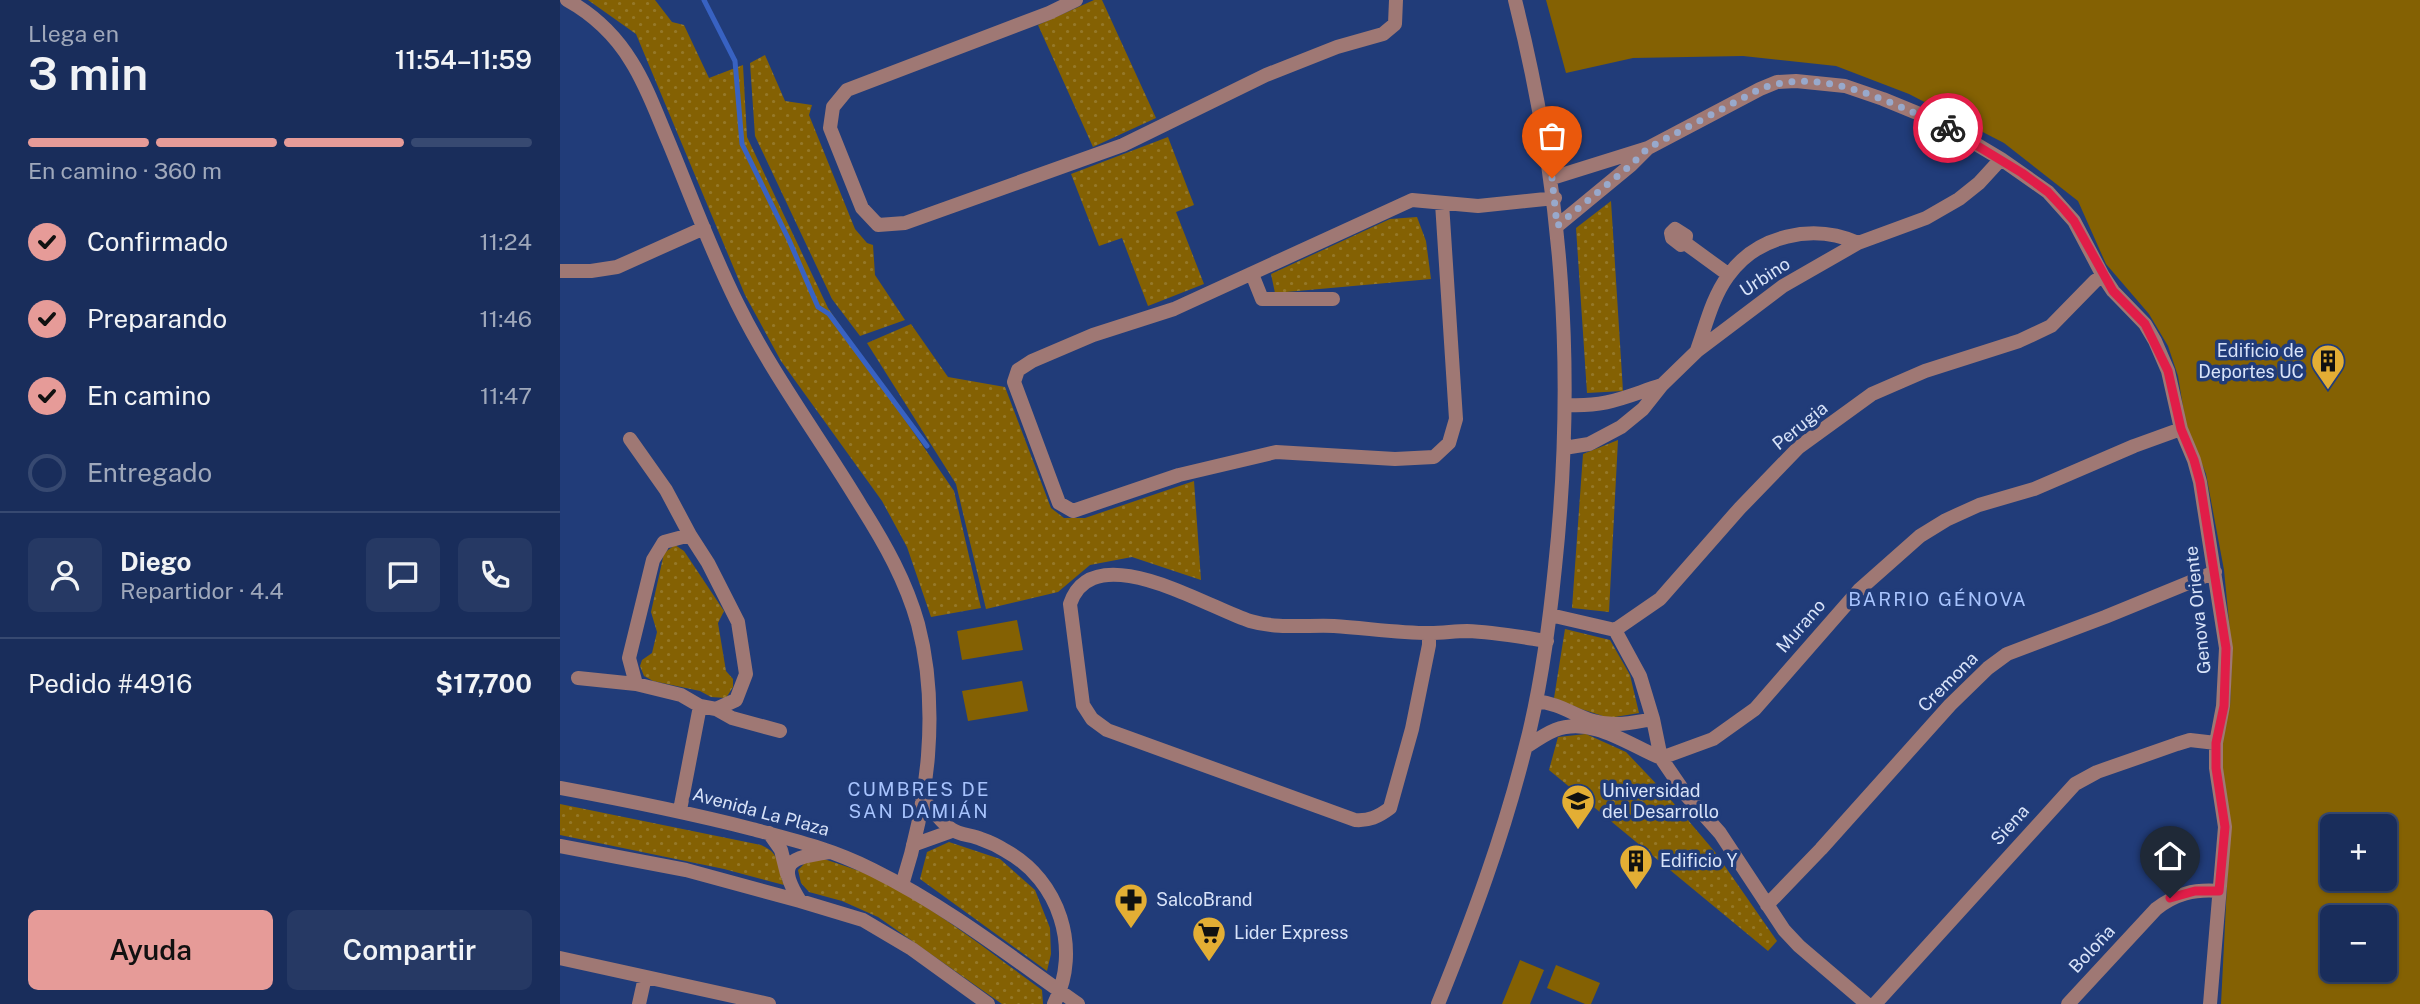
<!DOCTYPE html>
<html lang="es">
<head>
<meta charset="utf-8">
<style>
	body { margin:0; font-family:"Public Sans",sans-serif; background:#263964; color:#f1f3f6; height:100vh; display:flex; flex-direction:column; font-size:26px; white-space:nowrap }
	* { box-sizing:border-box; margin:0 }
	p { font-size:23px; color:#9fa8bb }
	.icon { flex:none; width:38px; height:38px; fill:none; stroke:currentColor; stroke-width:2; stroke-linecap:round; stroke-linejoin:round }
	.map { position:relative; flex:1; overflow:hidden }
	.drawer { display:flex; flex-direction:column; background:#192d5b; width:560px }
	.drawer>* { flex:none }
	.controls { position:absolute; left:1760px; top:814px; display:grid; gap:14px }
	.controls a { display:grid; place-items:center; width:77px; height:77px; border-radius:10px; background:#192d5b; box-shadow:0 2px 5px #0004,0 0 0 2px #374971; font-size:35px }
	.pin { position:absolute; display:grid; place-items:center; width:60px; height:60px; color:#fff; margin:-72px -30px; border-radius:50% 50% 50% 0; rotate:-45deg; box-shadow:0 0 7px #0007 }
	.pin .icon { rotate:45deg }
	.courier { position:absolute; display:grid; place-items:center; width:70px; height:70px; margin:-35px; border:5px solid #e11d48; border-radius:50%; background:#fff; color:#222; box-shadow:0 2px 9px #0007 }
	.headline em { font-style:normal; font-weight:600 }
	.headline div { display:flex; flex-direction:column-reverse }
	.headline { display:flex; align-items:center; justify-content:space-between; height:119px; padding:0 28px }
	h1 { font-size:46px; font-weight:600; line-height:52px }
	.bar { display:grid; grid-template-columns:repeat(4,1fr); gap:10px 7px; align-content:center; height:84px; padding:0 28px }
	.bar i { height:9px; border-radius:5px; background:#374971 }
	.bar .selected { background:#e69b98 }
	.bar p { grid-column:span 4 }
	.line { display:flex; align-items:center; gap:18px; padding:0 28px; border-top:2px solid #374971 }
	.line div { flex:1 }
	.round { display:grid; place-items:center; flex:none; width:74px; height:74px; border-radius:10px; background:#263964 }
	ol { padding:0 28px; list-style:none }
	li { display:flex; align-items:center; gap:21px; height:77px }
	li p { margin-inline-start:auto }
	li .icon { padding:7px; border-radius:50%; background:#e69b98; color:#111; stroke-width:4 }
	li:last-child { color:#9fa8bb }
	li i { width:38px; height:38px; border:4px solid #374971; border-radius:50% }
	.primary-button { display:flex; gap:14px; margin-top:auto; padding:14px 28px }
	.primary-button a { flex:1; height:80px; border-radius:10px; background:#e69b98; color:#111; font-size:28px; font-weight:600; line-height:80px; text-align:center }
	.primary-button a+a { background:#263964; color:#f1f3f6 }
	main { display:flex; flex:1; min-height:0 }
	.map>svg:first-child { display:block }
</style>
</head>
<body>
<main>
<section class="drawer">
<div class="headline"><div><h1>3 min</h1><p>Llega en</p></div><em>11:54–11:59</em></div>
<div class="bar"><i class="selected"></i><i class="selected"></i><i class="selected"></i><i></i><p>En camino · 360 m</p></div>
<ol>
<li><svg class="icon" aria-label="check" viewBox="0 0 24 24"><path d="M5 12l5 5 9-10"/></svg>Confirmado<p>11:24</p></li>
<li><svg class="icon" aria-label="check" viewBox="0 0 24 24"><path d="M5 12l5 5 9-10"/></svg>Preparando<p>11:46</p></li>
<li><svg class="icon" aria-label="check" viewBox="0 0 24 24"><path d="M5 12l5 5 9-10"/></svg>En camino<p>11:47</p></li>
<li><i></i>Entregado</li>
</ol>
<div class="line" style="height:126px"><a class="round"><svg class="icon" aria-label="person" viewBox="0 0 24 24"><circle cx="12" cy="8" r="4"/><path d="M4 21q1-7 8-7t8 7"/></svg></a><div><b>Diego</b><p>Repartidor · 4.4</p></div><a class="round"><svg class="icon" aria-label="chat" viewBox="0 0 24 24"><path d="M4 5h16v11H9l-5 4z"/></svg></a><a class="round"><svg class="icon" aria-label="phone" viewBox="0 0 24 24"><path d="M5 4h4l2 5-3 2q2 4 5 5l2-3 5 2v4C11 20 4 13 5 4z"/></svg></a></div>
<div class="line" style="height:91px"><div>Pedido #4916</div><b>$17,700</b></div>
<div class="primary-button"><a>Ayuda</a><a>Compartir</a></div>
</section>
<div class="map">
<svg width="1860" height="1004" viewBox="0 0 1860 1004">
	<defs>
		<pattern id="grass-dots" width="8" height="8" patternUnits="userSpaceOnUse" patternTransform="scale(1.75)"><rect width="8" height="8" fill="#846103"/><path d="M2 2h.1M6 6h.1" fill="none" stroke="#957828" stroke-width="1.8" stroke-linecap="round"/></pattern>
	</defs>
	<rect width="100%" height="100%" fill="#213c79"/>
	<path fill="url(#grass-dots)" d="M28 0H95L112 22 124 25 149 78 183 65 187 137 268 308 394 491 421 608 371 617 347 547 322 501 221 361 185 295 76 34Z
		M534 0H542L596 118 533 147 478 25Z
		M205 55 225 101 252 105 249 115 295 229 307 243 313 245 315 275 345 320 300 336 272 299 195 136 190 63Z
		M608 137 634 205 616 212 644 284 588 306 562 238 539 246 511 174Z
		M1051 201 1063 391 1027 393 1016 228Z
		M857 217 866 241 871 279 715 293 711 274 830 219Z
		M351 324 388 377 445 387 491 508 504 518H525L634 481 641 580 572 557 530 565 498 592 426 609 396 484 307 343Z
		M1058 440 1049 612 1012 608 1023 454Z
		M115 545 124 551 164 611 158 623 166 671 173 679V687L166 698 151 697 140 691 93 681 84 676 80 666 82 660 92 653 97 632 91 612 104 553Z
		M1005 629 1050 640 1070 675 1079 713 1049 718 1021 709 994 698Z
		M1026 734 1066 752 1105 793 1155 852 1217 941 1208 951 989 770 998 737Z
		M0 804 201 845C222 854 217 866 224 885L164 869 0 835Z
		M389 842 440 859 475 890 490 928 491 954 487 971 360 879 367 852Z
		M261 858C275 863 289 867 302 872 367 901 424 948 482 990L483 1004H442L318 917 282 901 249 892 241 883 238 870 247 861Z"/>
	<path fill="#846103" fill-rule="evenodd" d="M986 0H1860V1004H1661L1670 825 1661 769 1660 741 1670 707 1672 653 1664 570 1646 474 1626 425 1618 376 1608 346 1589 314 1546 264 1518 201 1444 143 1349 94 1276 66 1183 56 1073 58 1006 73ZM1773 826H1825V878H1773ZM1773 917H1825V970H1773Z
		M457 620 463 650 402 660 397 631Z
		M462 681 468 711 408 721 402 691Z
		M960 960 984 970 970 1004H942Z
		M996 965 1040 983 1031 1004H1025L987 988Z"/>
	<g fill="none" stroke-linecap="round" stroke-linejoin="round">
		<path stroke="#3862c2" stroke-width="5" d="M144 0 175 61 182 144 229 240 258 307 269 314 367 446"/>
		<path stroke="#9f7874" stroke-width="14" d="M7 0C34 15 55 35 71 61 87 86 97 115 109 143 131 196 151 251 177 303 212 374 260 438 301 506 325 544 346 581 358 624 380 708 368 804 342 885
			M516 0 489 13 287 90 273 107 270 128 302 208 318 225 345 223 563 145 706 75 777 47 823 34 835 24 836 0
			M992 178 1088 148 1200 89 1217 82 1236 81 1285 86 1323 99 1379 122 1441 159 1488 192 1514 221 1543 276 1553 291 1585 324 1595 341 1608 371 1621 429 1634 460 1640 482 1666 648 1663 706 1656 743V768L1665 827 1650 1004
			M882 203 896 419 889 443 874 457 835 459 716 452 619 475 513 511 499 503 454 382 458 370 472 361 533 335 614 309 852 200 918 206 995 198
			M997 226 1071 165 1087 149
			M1125 243 1126 236 1115 229 1111 233 1112 238 1121 245 1125 243 1169 275
			M0 271H31L57 267 144 228
			M692 274 702 299H773
			M1137 350C1146 325 1152 298 1168 276 1197 235 1253 223 1298 243
			M1006 405C1048 407 1064 397 1102 385
			M70 439 106 490 130 535
			M1004 448 1029 444 1061 427 1083 409 1102 385 1137 351 1223 286 1298 243 1366 218 1399 199 1419 183 1441 159
			M130 535 148 563 178 622 186 674 176 700 156 709 140 706 121 695 76 684 69 658 93 560 104 542Z
			M990 615 1055 630 1100 599 1180 508 1239 447 1312 394 1365 371 1459 341 1491 326 1535 281 1543 276
			M1055 630 1080 676 1093 719 1101 758 1127 796 1160 833 1224 930 1239 946 1307 1004
			M869 633V645L852 729 830 808C818 817 809 821 795 820L547 730 532 719 523 705 510 604C533 535 648 608 690 621 717 629 746 625 774 626 806 628 838 633 870 633 883 633 895 631 907 631 934 632 961 637 987 641
			M18 678 76 684
			M976 701C1001 704 1011 714 1033 721 1053 727 1073 723 1093 719
			M156 709 172 718 220 731
			M966 747C975 741 985 734 995 730 1032 716 1069 745 1101 758L1153 739 1195 709 1299 590 1360 536 1386 520 1419 505 1474 489 1574 446 1621 429
			M0 788C65 800 129 813 192 829 234 840 274 850 313 870 386 906 451 957 518 1004
			M362 798C371 808 380 821 391 829 399 835 412 835 421 839 430 842 438 846 446 851 499 880 522 949 494 1004
			M120 810 140 706
			M209 833 221 850 227 874
			M353 845 392 831
			M0 846 126 870 240 901 303 920 352 949 428 1004
			M240 901C215 861 231 858 269 852
			M1207 905 1261 849 1390 705 1428 668 1447 654 1545 617 1655 572
			M0 958 209 1004
			M79 1004 85 977
			M878 1004C912 920 943 837 965 749 981 689 989 628 995 567 1016 371 1003 190 955 0
			M1315 1004 1515 784 1537 772 1617 744 1630 740 1656 743
			M1508 1004 1596 909C1615 894 1634 889 1659 891"/>
	</g>
	<g fill="none" stroke-linecap="round" stroke-linejoin="round">
		<path stroke="#98a9cc" stroke-width="7" stroke-dasharray="0 12.6" d="M992 178 997 226 1071 165 1088 148 1200 89C1250 70 1302 90 1348 110 1362 116 1375 121 1388 128"/>
		<path stroke="#e11d48" stroke-width="9" d="M1388 128 1462 173 1488 192 1503 208 1514 221 1553 291 1585 324 1608 371 1621 429 1634 460 1640 482 1666 648 1664 706 1656 743V768L1665 827 1659 891H1635L1610 898"/>
	</g>
	<defs>
		<g id="building-pin" transform="scale(1.75)"><path d="M0 17L-7.5 6A9.5 9.5 0 1 1 7.5 6Z" fill="#e3ae34" stroke="#213c79"/><path d="M-4-6H4V6H1V3H-1V6H-4ZM-2.5-4.3h1.7v1.8h-1.7ZM.8-4.3h1.7v1.8H.8ZM-2.5-1h1.7V.8h-1.7ZM.8-1h1.7V.8H.8Z" fill="#111"/></g>
		<g id="university-pin" transform="scale(1.75)"><path d="M0 17L-7.5 6A9.5 9.5 0 1 1 7.5 6Z" fill="#e3ae34" stroke="#213c79"/><path d="M0-5L7-2L0 1L-7-2ZM-4 1L0 2.5L4 1V4Q0 6-4 4Z" fill="#111"/></g>
		<g id="pharmacy-pin" transform="scale(1.75)"><path d="M0 17L-7.5 6A9.5 9.5 0 1 1 7.5 6Z" fill="#e3ae34" stroke="#213c79"/><path d="M-2-6h4v4h4v4h-4v4h-4v-4h-4v-4h4Z" fill="#111"/></g>
		<g id="supermarket-pin" transform="scale(1.75)"><path d="M0 17L-7.5 6A9.5 9.5 0 1 1 7.5 6Z" fill="#e3ae34" stroke="#213c79"/><path d="M-6-5.5h2.5l.6 2H6L4.5 2H-2.5L-4.4-4H-6ZM-1.5 3.2a1.3 1.3 0 1 0 .1 0ZM3 3.2a1.3 1.3 0 1 0 .1 0Z" fill="#111"/></g>
	</defs>
	<g fill-rule="evenodd">
		<use href="#building-pin" x="1768" y="361"/>
		<use href="#university-pin" x="1018" y="801"/>
		<use href="#building-pin" x="1076" y="861"/>
		<use href="#pharmacy-pin" x="571" y="900"/>
		<use href="#supermarket-pin" x="649" y="933"/>
	</g>
	<g text-anchor="middle" stroke-width="7" stroke-linejoin="round" paint-order="stroke">
		<g font-size="18" fill="#d8e3f9" stroke="#213c79">
			<text transform="translate(1205 277) rotate(-33)" y="6">Urbino</text>
			<text transform="translate(1240 426) rotate(-39)" y="6">Perugia</text>
			<text transform="translate(1638 610) rotate(-96)" y="6">Genova Oriente</text>
			<text transform="translate(1241 626) rotate(-49)" y="6">Murano</text>
			<text transform="translate(1388 682) rotate(-45)" y="6">Cremona</text>
			<text transform="translate(201 812) rotate(15)" y="6">Avenida La Plaza</text>
			<text transform="translate(1450 825) rotate(-48)" y="6">Siena</text>
			<text transform="translate(1532 949) rotate(-47)" y="6">Boloña</text>
		</g>
		<g font-size="18" fill="#d8e3f9" stroke="#213c79" text-anchor="start">
			<text x="1744" y="357" text-anchor="end">Edificio de<tspan x="1744" dy="21">Deportes UC</tspan></text>
			<text x="1042" y="797">Universidad<tspan x="1042" dy="21">del Desarrollo</tspan></text>
			<text x="1100" y="867">Edificio Y</text>
			<text x="596" y="906">SalcoBrand</text>
			<text x="674" y="939">Lider Express</text>
		</g>
		<g font-size="19" letter-spacing="2" fill="#a8c4fe" stroke="#213c79">
			<text x="1378" y="606">BARRIO GÉNOVA</text>
			<text x="359" y="796">CUMBRES DE<tspan x="359" dy="22">SAN DAMIÁN</tspan></text>
		</g>
	</g>
</svg>
<div class="controls">
<a>+</a>
<a>−</a>
</div>
<div class="pin" style="left:992px;top:178px;background:#ea580c"><svg class="icon" aria-label="bag" viewBox="0 0 24 24"><path d="M5 8h14l-1 12H6zM9 8a3 3 0 0 1 6 0"/></svg></div>
<div class="pin" style="left:1610px;top:898px;background:#1f2937"><svg class="icon" aria-label="home" viewBox="0 0 24 24"><path d="M3 11l9-7 9 7M6 9v11h12V9"/></svg></div>
<div class="courier" style="left:1388px;top:128px"><svg class="icon" aria-label="bike" viewBox="0 0 24 24"><circle cx="6" cy="16" r="4"/><circle cx="18" cy="16" r="4"/><path d="M6 16l4-8h5l3 8M10 8l3 8H6M13 5h3"/></svg></div>
</div>
</main>
</body>
</html>
